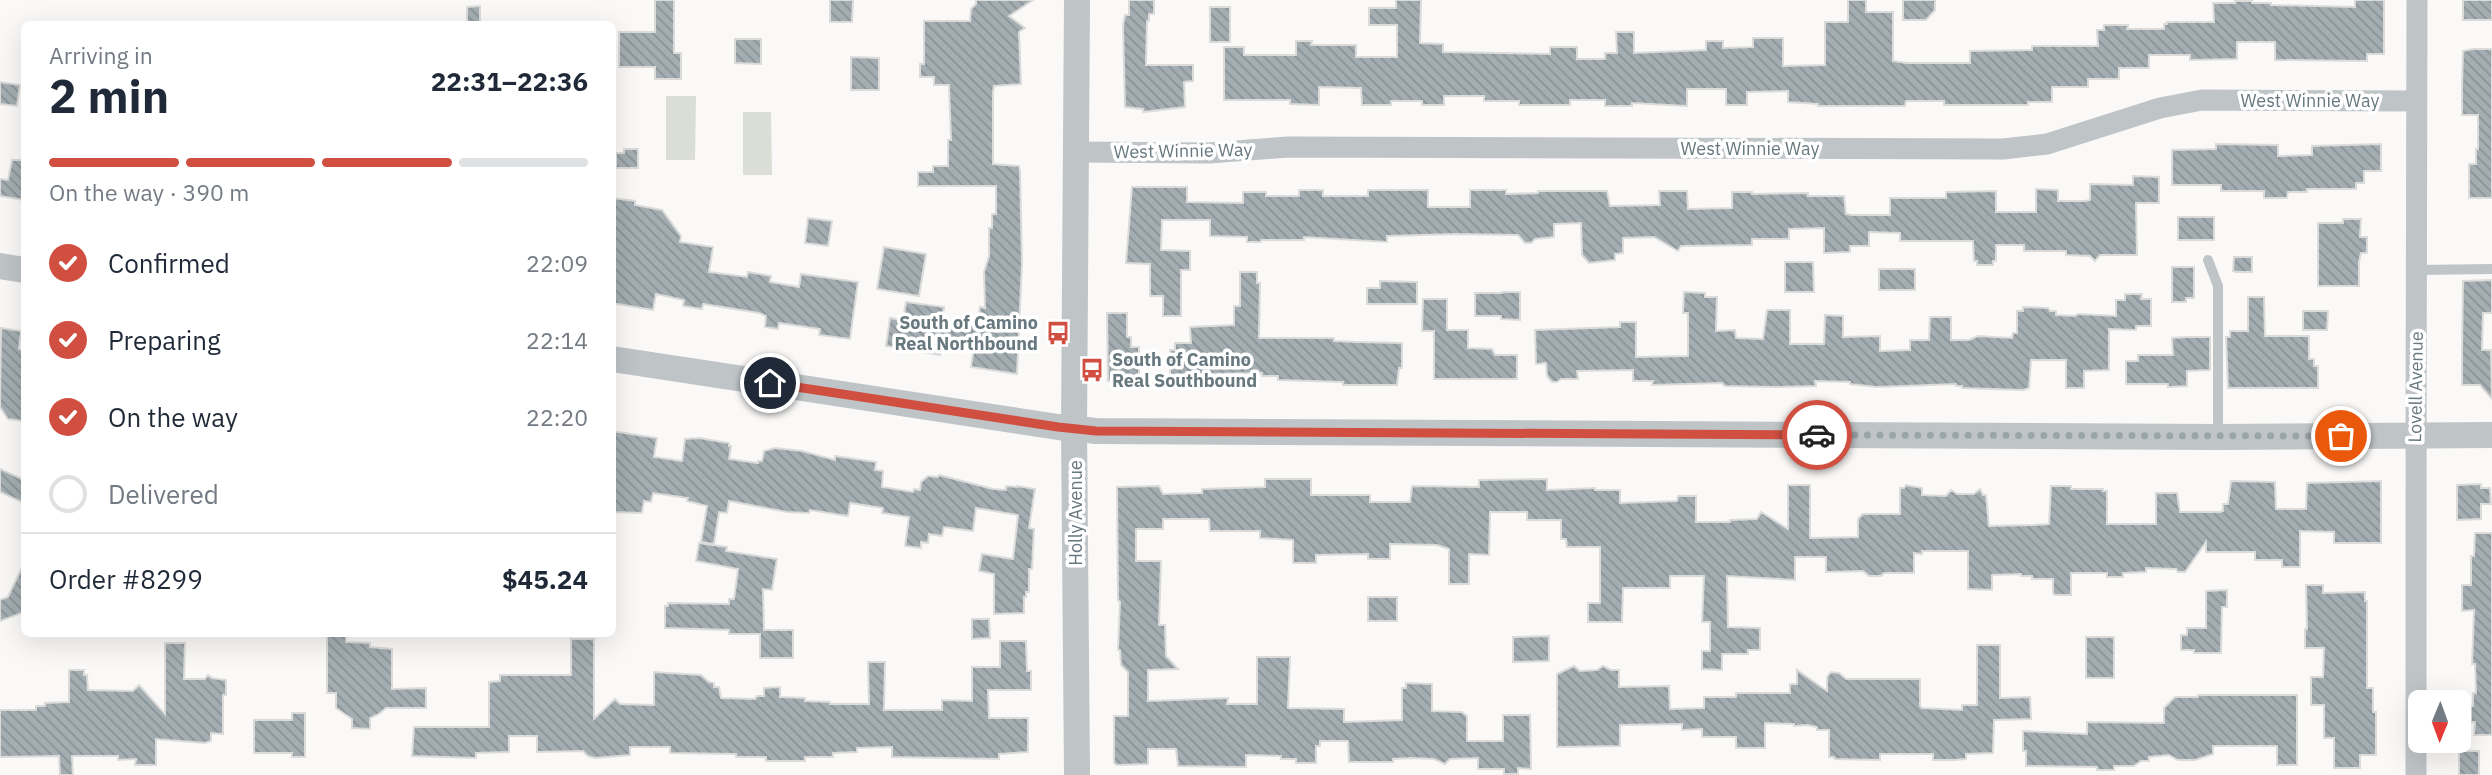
<!DOCTYPE html>
<html lang="en">
<head>
<meta charset="utf-8">
<style>
	body { margin:0; font-family:"IBM Plex Sans",sans-serif; background:#f6f6f7; color:#1f2937; height:100vh; display:flex; flex-direction:column; font-size:26px; white-space:nowrap }
	* { box-sizing:border-box; margin:0 }
	p { font-size:23px; color:#747a83 }
	.icon { flex:none; width:38px; height:38px; fill:none; stroke:currentColor; stroke-width:2; stroke-linecap:round; stroke-linejoin:round }
	.map { position:relative; flex:1; overflow:hidden }
	.panel { position:absolute; left:21px; top:21px; width:595px; height:616px; display:flex; flex-direction:column; background:#fff; border-radius:10px; box-shadow:0 7px 28px #0002 }
	.panel>* { flex:none }
	.needle { width:46px; rotate:181deg }
	.buttons { position:absolute; left:2408px; top:690px; display:grid; gap:14px }
	.buttons a { display:grid; place-items:center; width:63px; height:63px; border-radius:10px; background:#fff; box-shadow:0 7px 28px #0002; font-size:35px }
	.pin { position:absolute; display:grid; place-items:center; width:60px; height:60px; color:#fff; margin:-30px; border:4px solid #fff; border-radius:50%; box-shadow:0 2px 7px #0007 }
	.courier { position:absolute; display:grid; place-items:center; width:70px; height:70px; margin:-35px; border:5px solid #d04f41; border-radius:50%; background:#fff; color:#222; box-shadow:0 2px 9px #0007 }
	.head em { font-style:normal; font-weight:700 }
	.head div { display:flex; flex-direction:column-reverse }
	.head { display:flex; align-items:center; justify-content:space-between; height:119px; padding:0 28px }
	h1 { font-size:46px; font-weight:700; line-height:52px }
	.bar { display:grid; grid-template-columns:repeat(4,1fr); gap:10px 7px; align-content:center; height:84px; padding:0 28px }
	.bar i { height:9px; border-radius:5px; background:#e0e1e3 }
	.bar .active { background:#d04f41 }
	.bar p { grid-column:span 4 }
	.line { display:flex; align-items:center; gap:18px; padding:0 28px; border-top:2px solid #e0e1e3 }
	.line div { flex:1 }
	ol { padding:0 28px; list-style:none }
	li { display:flex; align-items:center; gap:21px; height:77px }
	li p { margin-inline-start:auto }
	li .icon { padding:7px; border-radius:50%; background:#d04f41; color:#fff; stroke-width:4 }
	li:last-child { color:#747a83 }
	li i { width:38px; height:38px; border:4px solid #e0e1e3; border-radius:50% }
	.map>svg:first-child { display:block }
</style>
</head>
<body>
<div class="map">
<svg width="2492" height="775" viewBox="0 0 2492 775">
	<defs>
		<pattern id="building-back-hatch" width="6" height="6" patternUnits="userSpaceOnUse" patternTransform="scale(1.75)"><rect width="6" height="6" fill="#a4aeb2"/><path d="M-1 5l2 2M0 0l6 6M5-1l2 2" fill="none" stroke="#899296"/></pattern>
	</defs>
	<rect width="100%" height="100%" fill="#faf9f8"/>
	<path fill="#daded7" d="M666 96H696L695 160H666Z
		M743 112H771L772 175H743Z"/>
	<path fill="url(#building-back-hatch)" stroke="#dbdbda" stroke-width="2" d="M655 0H674V53H681V79H655V67H619V32H655Z
		M830 0H853L852 22H830Z
		M976 0H1033L1009 16 1025 28 1019 32 1021 84 994 86 993 92V164L1019 166 1020 171 1022 263 1017 374 971 367 974 347 942 342 940 355 886 346 890 318 903 320 906 302 944 307 942 322 977 326 980 307 985 308 984 272 989 256V228H992V214H996V186H918V172H933V166H948V140H951L949 85H934V77H920V64H924V21H970L971 9 976 4Z
		M1129 0H1154V14H1149V21H1147L1146 65H1193V81L1184 82 1185 107 1143 112V109L1125 107 1123 26 1125 15H1129Z
		M1396 0H1421L1420 43 1443 44V52L1550 54V47H1577V59H1605V53H1617L1616 32H1634V53L1706 50V41H1723V48L1753 47V38H1783V66L1825 65V22H1848V0H1866V12H1893V61L1906 63H1970V51L2032 50V46H2098L2097 30H2104V25H2128L2127 29H2164V24H2167V22H2214L2213 3H2235V1H2252V3H2271V5L2355 7V0H2384V54H2367V61L2275 60V42H2237V59L2190 60V55H2149V68H2119V79H2088V87H2052V102H2028V105H1944V101H1906L1905 106H1818V104L1788 102V91L1747 92V105H1726V89H1687V106L1632 103V106H1605V100H1570V105H1519V101H1484V96H1444V105H1422V101H1391V105H1362L1361 88 1319 87V105L1290 104V100H1224V47H1244V55H1296V41H1312L1311 45H1356V57H1397V25H1369V8H1396Z
		M1903 0H1935V10L1926 20H1903Z
		M2463 0H2492V20H2463Z
		M480 6V24H467V7Z
		M1210 7H1230V42H1210Z
		M735 39H761V64L735 63Z
		M2473 49H2492V198H2469V164H2476V149H2478V115H2462V86L2463 51Z
		M851 57 879 58V90H851Z
		M0 82 20 85 17 106 0 104Z
		M2216 144 2278 145V156L2312 155V146L2381 144V171H2364V183H2356V189H2307V192H2288L2287 198H2264V191H2221V185H2172V150L2216 149Z
		M624 149H638V168H616V153H624Z
		M12 160H24V200L0 196V179L8 180Z
		M2133 176 2159 177V203H2136L2137 255H2100L2095 261 2090 256 2066 255V251H2024V245H1996V261H1993V265H1977V261H1974L1973 241H1900V233L1869 232V246H1850V252L1824 253V228L1789 229V239H1752V245L1681 246 1678 251 1654 237 1623 238V253L1615 254V260L1589 263 1582 255 1581 223 1554 224V237L1535 239 1531 243H1525L1518 235 1456 234 1387 236V242L1304 237V240H1261V242H1247V237L1210 236V220H1162L1161 250 1190 251V270H1181V316H1163V296H1150V264L1126 263 1132 187H1187V202L1243 203V192H1266V196H1299V190H1323V196H1368V190H1428V207H1470V190H1506V194L1538 193V191H1607L1610 206 1660 205 1659 191H1687L1688 209 1732 208V192H1752V194L1808 193V196H1844L1846 214 1852 215H1890V198H1946V192L1996 191V212H2036V189L2058 190V201H2085L2090 200V184L2133 185Z
		M612 198 635 201V205L662 210 681 236 680 242 713 247 709 272 747 277 748 272 771 276 770 282 799 287 801 274 858 282 850 339 819 335 820 329 779 323 778 329 765 327 766 316 759 313 703 304 702 309 683 306 684 300 656 294 653 310 612 303Z
		M2178 217H2214V240H2178Z
		M808 218 832 221 828 246 805 243Z
		M2343 219H2361L2360 237H2367V253H2361L2359 262V286H2318V223H2343Z
		M884 247 926 254 919 296 877 289Z
		M2234 257H2252V272H2236L2233 271Z
		M1785 262H1813L1814 292H1785Z
		M2172 267H2194V298H2186V302H2172Z
		M1879 269H1915V290H1879Z
		M1240 272H1257V283H1260L1259 338H1334V341L1357 342 1402 343V368H1399L1397 385H1343V382L1278 380V376H1262V373L1205 374V384H1181V378H1170V350H1175V343H1191L1190 327 1234 325V306H1240Z
		M2492 280V313H2483L2482 350H2491L2492 399 2480 385H2462V351L2463 281Z
		M1380 281 1417 282V304H1367V288H1380Z
		M1502 292H1520V320L1501 319V316H1475V293H1502Z
		M1684 292 1705 293V297H1717L1716 331 1735 330 1736 338 1763 339 1767 310H1790V344H1824L1825 315 1843 316V337L1880 336V351L1910 350V340H1929L1930 317H1951V340H1969L1978 336 2012 338 2013 333H2017V311H2023V307L2048 308 2050 311H2056V315L2075 316 2078 314 2116 316V300H2125V294H2142L2141 299H2151V326H2136V330L2109 329V370L2084 371V388H2066V360H2031L2029 388 2023 390 1962 388V386H1956V384L1877 387 1850 384V382L1815 381 1816 386 1776 387 1725 386 1722 383 1652 385 1653 381H1633V370L1577 371 1578 379H1561L1557 382H1552L1547 376 1546 363 1536 364 1535 330 1620 327V322H1636V357L1688 356V313H1683Z
		M2248 297H2264L2265 336H2309V359H2314V366H2318V388H2228L2226 337H2230V331H2248Z
		M1423 299H1447V330H1468V348L1492 349 1495 355H1517V379H1434V331H1422Z
		M2303 311H2328L2327 330H2303Z
		M1107 313H1127V337H1131V347H1139V384H1122L1121 381H1108Z
		M1 328 21 331 19 349 24 350V421L8 419 0 407Z
		M2188 337H2210V370L2187 371V386L2168 387V384H2126V361H2138V355H2173L2172 338Z
		M612 431 657 438 654 457 682 461 685 439 699 438 729 443V446H731L729 459 758 463V461H762L764 451 775 448 802 451 835 460V456L876 462 875 470 883 471 882 487 913 492 914 489 920 490 921 482 928 476 938 477 939 475 993 489 1006 490V486L1017 487V486L1035 489 1029 528 1034 529 1032 569H1029V592H1026V597H1024V613L994 614V574L979 571 982 554 1013 559 1018 515 976 508 973 531 944 527 942 536 929 534 928 543 921 542V548L905 546 909 517 882 513 883 508 850 503 848 516 810 510 809 513 787 512 729 501 727 513 719 512 714 544 701 542 707 506 687 501 688 498 653 493 651 502 644 501 642 513 612 512Z
		M0 469 24 480V503L0 492Z
		M1265 479H1311V495H1370V502H1410L1412 486 1479 487V480L1547 479V490L1595 488V490H1620V503L1677 501 1678 496H1696V522H1730V520L1757 519 1761 512 1788 529V485H1810V538L1858 537V519L1863 514H1900V488H1904L1906 485 1922 488V495L1946 496 1951 490 1957 494H1974L1980 489 1983 495H1986L1989 526 2034 525 2049 524 2051 486H2071V489H2103V491H2107V524H2156V493H2177L2180 512H2220L2223 511V504H2228L2231 481 2275 482 2276 509H2306L2307 483 2381 481V543H2334V532L2300 531V567H2282V560H2255V552H2206V542L2185 572H2178L2176 569 2146 568V572L2123 573V577H2107V573H2071V595H2055L2053 593V579H2032V576H2021V574L1992 575V590L1968 589V551H1922V554L1914 553V573H1884L1881 576H1869L1863 571 1826 572V557H1795V580L1727 576 1728 627 1760 628V650H1748V654H1722V670L1702 669V651H1710V622H1702L1704 576H1670V588H1623L1622 622H1588V603H1600V547H1567L1566 539H1561V520H1527V512H1490L1489 555 1469 554V584H1449V549L1437 545 1390 544V559H1368V554L1316 555V563H1293V540L1260 538V531H1210L1209 519H1163V529H1136V561H1161L1159 625H1165L1166 656 1178 669 1148 670V701L1228 698 1227 704H1257V657H1290L1288 708 1344 709V722L1402 720V688H1406V683L1432 684V711L1462 712 1467 716V741H1503V715H1530L1531 769 1518 768V774H1504V769H1478V758L1450 759 1445 764 1434 759 1411 758 1393 759V762H1349L1348 741H1320V746H1316V763H1296V759H1281V756L1246 755V767H1241L1178 766 1176 749H1148V764L1117 765 1114 763V716H1128V672L1121 665 1120 650H1118L1120 602 1118 600 1117 487 1159 486 1163 494 1202 493V489L1265 487Z
		M2481 484V488H2490L2491 504H2481V519L2457 520V485Z
		M2475 533H2492V735H2474L2475 722H2471V706H2473V693H2476L2475 664H2472L2474 610 2462 611V585H2471V556H2474Z
		M699 543 727 547 726 551 777 559 772 590 763 589 764 630H793V658H760V634H729V630L665 628V606H668V603L729 604V599H734L738 569 696 561Z
		M24 563V612L0 621V600L8 597Z
		M2306 585H2323V593L2365 592V601H2367V688H2373V712H2376V755H2360V768H2334V738H2324V705H2311V677H2323L2324 648H2305V629H2307Z
		M2227 590V607H2222L2221 653H2194V650H2181V635H2187V628H2206V591Z
		M1368 597H1397V621H1368Z
		M972 619H989L990 638 972 639Z
		M327 634H346V642L370 643V647L392 649V689L426 688V708H386L379 714 370 718V729L352 728V719L336 708V693H327Z
		M1549 636V661L1513 662V637Z
		M2086 637H2114V678H2086Z
		M571 639H594V719L615 699 620 704 654 705V672L701 675 709 682 714 683V687H719L721 698 755 699 757 696H764V688L780 687V697L805 698V701L830 702V704H869L868 662H885L884 710H942V700L972 701V667H1000V641H1026L1027 671H1031V690H988L989 718H1028V752L999 754V759L892 757V747L857 748V752L833 753V757H805V761H766V757H736V754L670 753V747H630V755L595 758 588 756 583 751 537 752V736H509V752L476 753V758L412 756 414 727H489V682L500 681V675H571Z
		M165 643H185L184 679H205L208 675 212 678 226 680V695H223V734L211 733V741L205 743 156 739V765H135L136 759 118 760V756H72L73 775H60L59 756 0 757V710H36V706H45V703L69 702V670H84V675H87L88 690 133 691 139 685 165 714Z
		M1977 645H2000V698L2030 697 2031 719 1994 720 1993 753 1966 754V759L1953 760H1933V754H1880V760L1835 759 1834 757H1829V730H1817V727L1807 725 1794 726V724L1765 723V748H1736V737H1702V729L1682 730V724L1620 725V746L1557 747V674L1574 666 1580 671 1597 670 1603 666 1611 670H1619V687L1669 686 1670 709 1704 708V697H1736V693H1790V684H1797V670L1827 691V677L1831 672 1839 673 1846 679H1920V706L1922 708 1962 710V705H1977Z
		M2198 695H2297V765H2277V746H2213V754L2195 760H2178L2169 755 2149 757V761H2141L2134 766H2114V770H2097V767L2026 766V751H2023V731L2087 734V722L2164 723V708L2175 697H2198Z
		M292 713H305V757H292V753H254V720H292Z
		M2459 751H2479V775H2459Z"/>
	<g fill="none" stroke-linecap="round" stroke-linejoin="round">
		<path stroke="#bfc4c7" stroke-width="10" d="M2208 260 2218 286V437
			M2417 270 2492 269"/>
		<path stroke="#bfc4c7" stroke-width="21" d="M1077 152 1209 153 1288 147 2003 149 2047 144 2160 108 2202 100 2417 101
			M2416 775C2415 517 2417 258 2417 0"/>
		<path stroke="#bfc4c7" stroke-width="26" d="M1077 0 1074 429 1077 775
			M0 266 24 270
			M612 359 1058 427 1096 431 2218 437 2492 435"/>
	</g>
	<g fill="none" stroke-linecap="round" stroke-linejoin="round">
		<path stroke="#9aa5a9" stroke-width="7" stroke-dasharray="0 12.6" d="M1817 435 2341 436"/>
		<path stroke="#d04f41" stroke-width="9" d="M770 383 1058 427 1096 431 1817 435"/>
	</g>
	<defs>
		<g id="bus-bare" transform="scale(1.89)"><path d="M-5-6H5V4H4V6H2V4H-2V6H-4V4H-5ZM-3.5-4V0h7V-4ZM-3.5 1.2v1.5H-2V1.2ZM2 1.2v1.5H3.5V1.2Z" fill="#d04f41" stroke="#fff" stroke-width="2.5" paint-order="stroke"/></g>
	</defs>
	<g fill-rule="evenodd">
		<use href="#bus-bare" x="1058" y="333"/>
		<use href="#bus-bare" x="1092" y="370"/>
	</g>
	<g text-anchor="middle" stroke-width="7" stroke-linejoin="round" paint-order="stroke">
		<g font-size="18" fill="#67787f" stroke="#fff">
			<text x="2310" y="107">West Winnie Way</text>
			<text x="1750" y="155">West Winnie Way</text>
			<text transform="translate(1183 151) rotate(-1)" y="6">West Winnie Way</text>
			<text transform="translate(2416 387) rotate(-89)" y="6">Lovell Avenue</text>
			<text transform="translate(1076 513) rotate(-90)" y="6">Holly Avenue</text>
		</g>
		<g font-size="18" font-weight="bold" fill="#67787f" stroke="#fff" text-anchor="end">
			<text x="1038" y="329">South of Camino<tspan x="1038" dy="21">Real Northbound</tspan></text>
			<text x="1112" y="366" text-anchor="start">South of Camino<tspan x="1112" dy="21">Real Southbound</tspan></text>
		</g>
	</g>
</svg>
<div class="buttons">
<a><svg class="needle" viewBox="-14 -14 28 28"><path d="M0-13l5 13h-10z" fill="#e53935"/><path d="M0 13l5-13h-10z" fill="#747a83"/></svg></a>
</div>
<div class="pin" style="left:2341px;top:436px;background:#ea580c"><svg class="icon" aria-label="bag" viewBox="0 0 24 24"><path d="M5 8h14l-1 12H6zM9 8a3 3 0 0 1 6 0"/></svg></div>
<div class="pin" style="left:770px;top:383px;background:#1f2937"><svg class="icon" aria-label="home" viewBox="0 0 24 24"><path d="M3 11l9-7 9 7M6 9v11h12V9"/></svg></div>
<div class="courier" style="left:1817px;top:435px"><svg class="icon" aria-label="car" viewBox="0 0 24 24"><path d="M5 17H2v-5l4-1 3-4h7l3 4 3 1v5h-3M9 17h6M6 11h13"/><circle cx="7" cy="17" r="2"/><circle cx="17" cy="17" r="2"/></svg></div>
<section class="panel">
<div class="head"><div><h1>2 min</h1><p>Arriving in</p></div><em>22:31–22:36</em></div>
<div class="bar"><i class="active"></i><i class="active"></i><i class="active"></i><i></i><p>On the way · 390 m</p></div>
<ol>
<li><svg class="icon" aria-label="check" viewBox="0 0 24 24"><path d="M5 12l5 5 9-10"/></svg>Confirmed<p>22:09</p></li>
<li><svg class="icon" aria-label="check" viewBox="0 0 24 24"><path d="M5 12l5 5 9-10"/></svg>Preparing<p>22:14</p></li>
<li><svg class="icon" aria-label="check" viewBox="0 0 24 24"><path d="M5 12l5 5 9-10"/></svg>On the way<p>22:20</p></li>
<li><i></i>Delivered</li>
</ol>
<div class="line" style="height:91px"><div>Order #8299</div><b>$45.24</b></div>
</section>
</div>
</body>
</html>
